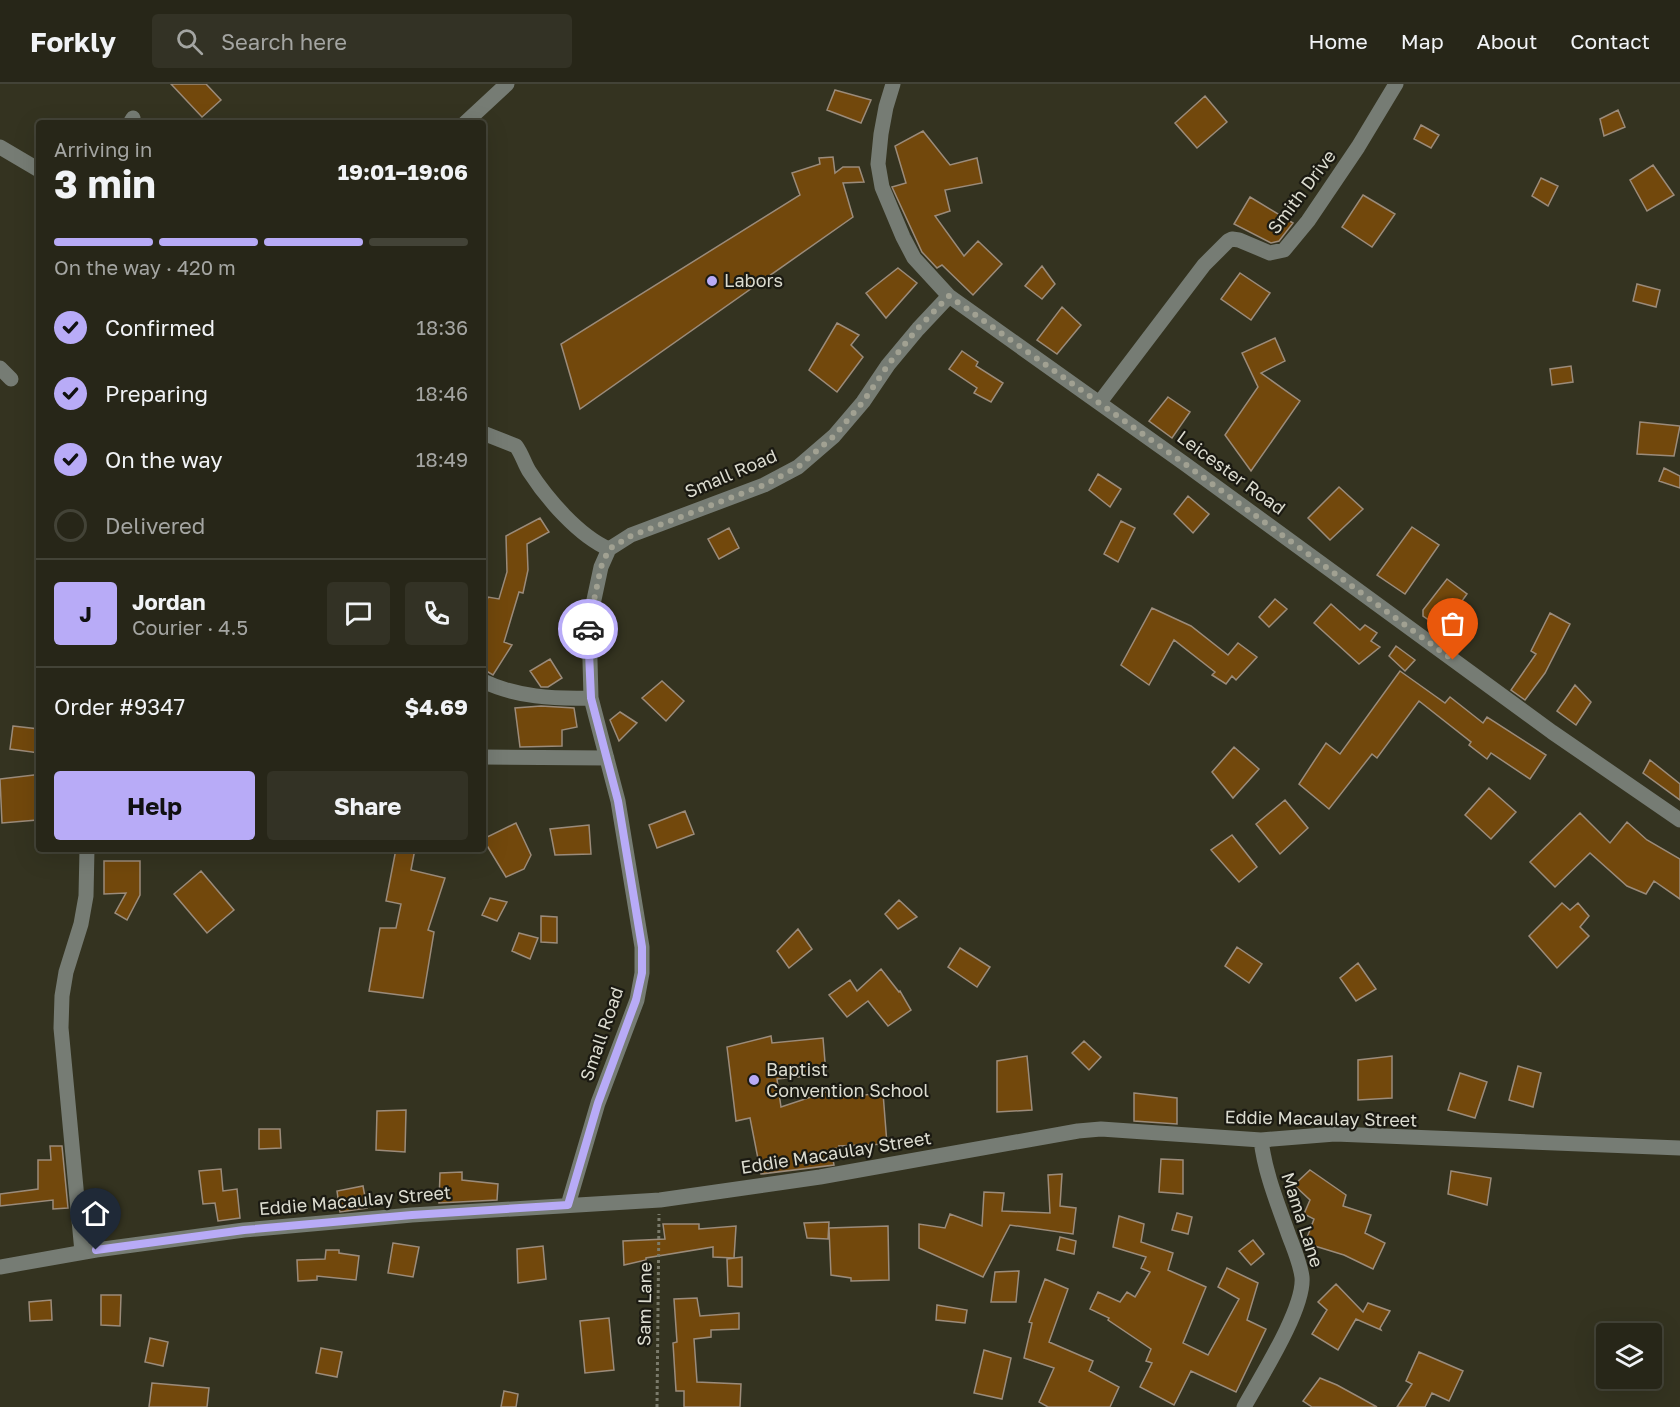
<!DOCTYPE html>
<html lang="en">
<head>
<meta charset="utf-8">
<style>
	body { margin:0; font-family:"Golos Text",sans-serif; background:#333225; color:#f1f3f6; height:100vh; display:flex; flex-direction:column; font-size:22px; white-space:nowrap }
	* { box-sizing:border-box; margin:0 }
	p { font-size:20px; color:#a4a5a2 }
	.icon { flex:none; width:33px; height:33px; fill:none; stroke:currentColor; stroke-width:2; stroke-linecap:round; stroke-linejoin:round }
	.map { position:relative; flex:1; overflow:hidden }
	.details { position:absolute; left:36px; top:36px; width:450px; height:732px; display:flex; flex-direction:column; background:#272618; border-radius:6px; box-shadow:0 6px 24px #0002,0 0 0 2px #434337 }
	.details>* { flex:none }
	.controls { position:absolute; left:1596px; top:1239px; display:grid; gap:12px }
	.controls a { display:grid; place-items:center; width:66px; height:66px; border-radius:6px; background:#272618; box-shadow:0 6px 24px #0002,0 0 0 2px #434337; font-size:30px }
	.pin { position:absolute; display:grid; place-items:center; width:51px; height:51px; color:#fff; margin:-62px -26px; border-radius:50% 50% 50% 0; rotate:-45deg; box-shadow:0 0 6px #0007 }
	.pin .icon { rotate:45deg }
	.courier { position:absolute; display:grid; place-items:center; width:60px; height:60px; margin:-30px; border:4px solid #b8abf7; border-radius:50%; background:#fff; color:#222; box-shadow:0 2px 8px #0007 }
	.overview em { font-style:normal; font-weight:700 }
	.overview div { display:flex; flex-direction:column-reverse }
	.overview { display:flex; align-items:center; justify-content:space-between; height:102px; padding:0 18px }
	h1 { font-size:39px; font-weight:700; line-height:45px }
	.bar { display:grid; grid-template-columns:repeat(4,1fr); gap:9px 6px; align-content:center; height:72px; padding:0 18px }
	.bar i { height:8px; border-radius:4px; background:#434337 }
	.bar .on { background:#b8abf7 }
	.bar p { grid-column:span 4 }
	.line { display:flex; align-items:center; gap:15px; padding:0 18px; border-top:2px solid #434337 }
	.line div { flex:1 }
	.round { display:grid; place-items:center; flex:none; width:63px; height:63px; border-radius:6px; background:#333225 }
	ol { padding:0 18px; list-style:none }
	li { display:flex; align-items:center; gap:18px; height:66px }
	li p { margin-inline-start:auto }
	li .icon { padding:6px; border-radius:50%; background:#b8abf7; color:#111; stroke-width:4 }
	li:last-child { color:#a4a5a2 }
	li i { width:33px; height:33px; border:3px solid #434337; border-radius:50% }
	.primary-button { display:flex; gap:12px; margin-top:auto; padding:12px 18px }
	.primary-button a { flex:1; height:69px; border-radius:6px; background:#b8abf7; color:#111; font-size:24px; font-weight:700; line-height:69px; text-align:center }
	.primary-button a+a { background:#333225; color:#f1f3f6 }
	header { display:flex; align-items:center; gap:36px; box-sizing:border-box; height:84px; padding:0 30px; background:#272618; border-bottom:2px solid #434337 }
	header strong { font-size:28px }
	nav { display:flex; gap:33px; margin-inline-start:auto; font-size:21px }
	.search { width:420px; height:54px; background:#333225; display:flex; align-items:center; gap:15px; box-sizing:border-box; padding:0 21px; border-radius:6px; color:#a4a5a2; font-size:22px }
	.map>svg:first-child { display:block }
</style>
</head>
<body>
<header>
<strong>Forkly</strong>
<div class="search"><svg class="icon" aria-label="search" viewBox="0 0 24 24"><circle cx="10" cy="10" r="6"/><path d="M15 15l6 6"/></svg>Search here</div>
<nav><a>Home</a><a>Map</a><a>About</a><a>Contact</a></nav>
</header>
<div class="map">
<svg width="1680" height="1323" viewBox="0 0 1680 1323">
	<rect width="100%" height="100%" fill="#343320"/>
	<path fill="#72480c" stroke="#9b8b7a" stroke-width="1.5" d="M171 0H206L221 16 202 33Z
		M835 6 871 16 861 39 827 26Z
		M1205 12 1227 38 1197 64 1175 39Z
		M1618 26 1625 43 1604 52 1600 35Z
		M1421 41 1439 51 1431 64 1414 55Z
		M923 47 950 81 977 74 982 99 945 106 950 127 935 132 964 172 978 157 1002 180 973 211 942 181 937 184 922 168 892 103 906 99 895 62Z
		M833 73 835 89 843 83H859L864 98 843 99 853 133 580 325 561 260 800 111 792 89 820 80 819 74Z
		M1653 81 1674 111 1647 127 1630 96Z
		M1541 94 1558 102 1548 122 1532 112Z
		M1363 111 1395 130 1372 163 1342 143Z
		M1250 113 1293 139 1279 157 1271 159 1234 140Z
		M1042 182 1055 200 1042 215 1025 202Z
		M898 184 917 199 886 234 866 209Z
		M1240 189 1270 209 1251 236 1221 215Z
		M1637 200 1660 206 1656 223 1633 217Z
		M1062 223 1081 241 1057 270 1037 256Z
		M837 239 859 251 851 261 863 273 837 308 809 286Z
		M1275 254 1285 277 1261 289 1300 317 1251 387 1225 351 1258 303 1242 269Z
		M962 267 978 278 976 282 1003 299 991 318 974 309 977 304 949 285Z
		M1571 282 1573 298 1552 301 1550 285Z
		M1168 313 1190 328 1172 354 1149 337Z
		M1640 338 1680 342 1674 372 1637 370Z
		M1664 384 1680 392V404L1659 397Z
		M1098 390 1121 405 1110 423 1089 406Z
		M1339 403 1363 425 1330 456 1308 434Z
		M1188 412 1209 430 1193 449 1174 430Z
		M540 434 549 448 527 460 528 486 523 509 519 508 504 558 512 561 493 591 483 585V530L488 513 499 515 507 488 506 452Z
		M1121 437 1135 444 1118 478 1104 470Z
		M1412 443 1439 461 1405 510 1377 491Z
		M729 444 739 464 719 475 708 455Z
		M1447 495 1467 510 1442 545 1423 532V526Z
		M1275 515 1287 525 1269 543 1259 533Z
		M1331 520 1360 546 1365 541 1377 549 1371 557 1380 563 1359 580 1314 539Z
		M1152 524 1191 542 1228 571 1238 559 1257 573 1236 596 1232 592 1226 600 1212 591 1215 588 1174 556 1149 601 1121 581Z
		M1550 529 1570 540 1545 589 1525 616 1511 606 1536 570 1531 567Z
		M1396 562 1415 576 1405 587 1389 572Z
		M550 575 562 594 548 603H541L530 587Z
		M1400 587 1445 619 1450 613 1483 639 1487 633 1546 671 1530 695 1491 669 1487 675 1469 661 1471 658 1419 617 1377 674 1372 670 1329 725 1299 700 1326 659 1340 670Z
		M662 597 684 617 666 637 642 614Z
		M1575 601 1591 618 1576 641 1557 627Z
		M541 622 574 624 577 643 562 646V662L520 663 515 624Z
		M620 628 637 639 619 657 610 636Z
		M13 642 39 645V669L10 665Z
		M1234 663 1259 685 1233 714 1212 688Z
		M1650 676 1680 700V716L1643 689Z
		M34 691H39V726H36L37 736 2 739 0 695Z
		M1489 704 1516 728 1491 755 1465 731Z
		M1285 716 1308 744 1280 770 1256 740Z
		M685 727 694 750 657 764 649 741Z
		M1580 729 1610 759 1627 738 1647 756 1680 775V815L1654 797 1646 810 1627 802 1590 769 1555 803 1530 778Z
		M516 739 531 771 524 785 506 793 483 755Z
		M589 741 591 770 555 771 550 745Z
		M1232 751 1257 783 1239 798 1211 766Z
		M396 765H415L411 786 445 794 428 846 434 848 423 914 369 907 380 844H396L401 820 386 817Z
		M104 777H140V811L127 836 115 829 126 809 104 810Z
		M201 787 234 826 207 849 174 810Z
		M490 814 507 818 497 837 482 831Z
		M899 816 917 833 898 845 885 830Z
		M1562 819 1570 826 1578 819 1589 832 1580 843 1589 852 1557 884 1529 852Z
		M541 832 557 833V859L541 858Z
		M798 845 812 865 789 884 777 867Z
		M519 849 538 854 530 875 512 867Z
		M1237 863 1262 880 1249 899 1225 882Z
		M960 864 990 883 977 903 948 883Z
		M1358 879 1376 905 1356 917 1340 894Z
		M881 885 899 908 900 907 911 926 888 942 868 917 847 933 829 911 850 896 857 907Z
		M771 952 772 959 823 954 826 990 777 995 781 1023 835 1005 836 1014 883 1009 887 1060 839 1062 840 1064 831 1065 834 1081 761 1090 750 1034 736 1037 727 963Z
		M1084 957 1101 973 1089 986 1072 969Z
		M1027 972 1032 1026 997 1028V977Z
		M1392 972V1014L1358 1016V976Z
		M1518 982 1541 989 1533 1023 1509 1016Z
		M1460 989 1487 998 1475 1034 1448 1026Z
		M1134 1009 1177 1014V1040L1134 1037Z
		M406 1026 405 1068 376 1066 377 1027Z
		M259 1045H280L281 1064 259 1065Z
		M50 1062H62L68 1124 53 1125V1116L0 1122V1110L38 1105V1076H51Z
		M1161 1075 1183 1076V1110L1159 1108Z
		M221 1085 223 1107 237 1105 240 1134 218 1137 215 1119 203 1120 199 1087Z
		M1310 1086 1346 1111 1343 1122 1371 1131 1365 1149 1385 1159 1373 1185 1344 1171 1305 1159 1314 1135 1304 1130 1310 1116 1294 1101Z
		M1451 1087 1491 1094 1487 1121 1448 1110Z
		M462 1088V1096L498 1100 497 1116 439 1119 440 1089Z
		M1062 1090 1060 1122 1076 1124 1073 1150 1010 1141 983 1193 919 1164V1140L945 1144 950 1130 982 1142 984 1108 1004 1109 1002 1127 1050 1129 1048 1091Z
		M363 1102 367 1124 340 1128 337 1107Z
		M1177 1129 1192 1133 1188 1150 1172 1146Z
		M1119 1132 1144 1140 1141 1158 1173 1169 1168 1186 1206 1203 1183 1259 1208 1271 1239 1215 1218 1203 1227 1184 1258 1199 1247 1236 1266 1245 1236 1308 1191 1287 1174 1321 1140 1303 1152 1279 1146 1277 1151 1265 1108 1236 1109 1234 1090 1225 1098 1208 1120 1218 1127 1208 1135 1213 1150 1188 1141 1184 1146 1173 1113 1163Z
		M829 1138 828 1155 807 1154 804 1139Z
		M663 1140H699V1145L736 1142 734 1174 713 1173V1163L646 1174V1176L624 1181 623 1157 665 1155Z
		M888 1142 889 1196 851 1197V1194L831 1191 829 1144Z
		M1060 1153 1076 1157 1074 1170 1057 1166Z
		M1253 1156 1264 1170 1251 1181 1239 1167Z
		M393 1159 419 1163 413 1193 388 1189Z
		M543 1162 546 1195 518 1199 517 1165Z
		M326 1166H339V1169L359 1172 356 1196 317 1192V1196L298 1197 297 1176 325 1175Z
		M742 1173V1203L728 1202 727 1175Z
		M1019 1187 1016 1218H991L995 1188Z
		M1045 1195 1068 1205 1049 1258 1093 1277 1089 1287 1119 1303 1110 1323H1048L1039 1318 1054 1284 1024 1274 1032 1239 1029 1238Z
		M1336 1200 1363 1228 1368 1219 1390 1227 1380 1244 1381 1246 1356 1235 1338 1266 1312 1250 1327 1226 1318 1218Z
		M101 1211H121L120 1242 101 1241Z
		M697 1214 700 1232 739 1229V1245L711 1246V1253L694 1255 697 1298 741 1300 740 1323H684V1307H676L673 1259 677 1258 674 1215Z
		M51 1216 52 1236 30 1237 29 1218Z
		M937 1221 967 1226 965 1239 936 1236Z
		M609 1234 614 1286 585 1289 580 1237Z
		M150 1254 168 1258 163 1282 145 1278Z
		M321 1264 342 1268 337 1293 316 1289Z
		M984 1266 1011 1274 1002 1315 974 1309Z
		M1419 1268 1463 1287 1449 1317 1432 1309 1425 1323H1397L1412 1300 1406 1297Z
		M1320 1294 1337 1301 1377 1323H1312L1303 1317Z
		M152 1299 209 1304 207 1323H149Z
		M504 1307 518 1310 516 1323H501Z"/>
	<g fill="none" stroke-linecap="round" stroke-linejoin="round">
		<path stroke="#7b7b6b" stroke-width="3" stroke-dasharray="3 3" stroke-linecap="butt" d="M657 1323 659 1130"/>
		<path stroke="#767c74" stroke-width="15" d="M893 0 886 23 881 50 878 80 882 103 903 153 914 174 949 212 1185 380 1552 648 1680 736
			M130 39 133 34
			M465 39 507 0
			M0 63 39 86
			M0 284 11 295
			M1100 318 1204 181 1228 157 1232 155 1239 156 1270 169 1284 166 1308 137 1358 63 1396 0
			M483 349 516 362C522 370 524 379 529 387 547 415 579 452 609 465
			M483 597C516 613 554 615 591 614L618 717 642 863V889L637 916 598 1019 568 1121
			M591 614 589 539 601 483 609 465 631 451 764 401 798 383 834 352 863 318 888 281 918 245 949 212
			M483 673 607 674
			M82 1168 61 944 62 912 66 888 81 840 86 812 87 765
			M0 1183 96 1166 244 1146 412 1131 660 1116 820 1093 1078 1047 1101 1045 1261 1056 1335 1050 1680 1064
			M1244 1323C1260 1294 1305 1224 1302 1193 1300 1178 1293 1163 1288 1149 1277 1118 1265 1089 1261 1056"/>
	</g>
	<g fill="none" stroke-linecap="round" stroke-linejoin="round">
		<path stroke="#a1a192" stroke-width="6" stroke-dasharray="0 10.8" d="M588 545 601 483 609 465 631 452 764 401 798 383 834 352 863 318 888 281 918 244 949 212 1185 380 1453 576"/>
		<path stroke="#b8abf7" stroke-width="8" d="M96 1166 244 1146 412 1131 568 1121 598 1019 636 916 642 889V863L618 717 591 614 588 545"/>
	</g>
	<g fill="#b8abf7" stroke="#1b1a12" stroke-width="2">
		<circle cx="712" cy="197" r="6"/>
		<circle cx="754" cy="996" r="6"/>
	</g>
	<g text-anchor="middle" stroke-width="4.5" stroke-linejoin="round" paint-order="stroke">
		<g font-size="18" fill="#dcdcd0" stroke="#1b1a12">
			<text transform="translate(1302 108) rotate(-53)" y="6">Smith Drive</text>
			<text transform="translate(1231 389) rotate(36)" y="6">Leicester Road</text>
			<text transform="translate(731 390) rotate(-23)" y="6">Small Road</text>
			<text transform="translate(602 950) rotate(-71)" y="6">Small Road</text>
			<text transform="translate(1321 1035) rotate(1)" y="6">Eddie Macaulay Street</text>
			<text transform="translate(836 1069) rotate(-9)" y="6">Eddie Macaulay Street</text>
			<text transform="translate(355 1117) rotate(-5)" y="6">Eddie Macaulay Street</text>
			<text transform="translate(1302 1136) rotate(72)" y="6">Mama Lane</text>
			<text transform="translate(645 1220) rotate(-89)" y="6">Sam Lane</text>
		</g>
		<g font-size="18" fill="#dcdcd0" stroke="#1b1a12" text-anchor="start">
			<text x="724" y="203">Labors</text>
			<text x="766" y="992">Baptist<tspan x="766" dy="21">Convention School</tspan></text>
		</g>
	</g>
</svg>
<div class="controls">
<a><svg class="icon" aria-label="layers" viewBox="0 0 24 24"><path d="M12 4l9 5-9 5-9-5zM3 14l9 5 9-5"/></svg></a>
</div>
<div class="pin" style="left:1453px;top:576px;background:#ea580c"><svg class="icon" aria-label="bag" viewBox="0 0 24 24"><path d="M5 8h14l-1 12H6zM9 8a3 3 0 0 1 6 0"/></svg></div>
<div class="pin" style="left:96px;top:1166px;background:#1f2937"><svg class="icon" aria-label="home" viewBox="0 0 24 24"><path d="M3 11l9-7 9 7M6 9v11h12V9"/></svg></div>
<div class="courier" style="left:588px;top:545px"><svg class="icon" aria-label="car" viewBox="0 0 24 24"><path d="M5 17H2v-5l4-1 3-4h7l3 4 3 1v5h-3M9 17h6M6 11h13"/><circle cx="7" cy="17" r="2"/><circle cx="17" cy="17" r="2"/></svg></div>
<section class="details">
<div class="overview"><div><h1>3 min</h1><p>Arriving in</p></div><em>19:01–19:06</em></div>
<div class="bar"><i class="on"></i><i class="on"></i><i class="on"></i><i></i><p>On the way · 420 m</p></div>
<ol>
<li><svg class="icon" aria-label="check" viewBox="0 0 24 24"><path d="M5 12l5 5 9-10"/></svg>Confirmed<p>18:36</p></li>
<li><svg class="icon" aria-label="check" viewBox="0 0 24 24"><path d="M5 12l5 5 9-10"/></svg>Preparing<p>18:46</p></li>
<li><svg class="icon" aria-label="check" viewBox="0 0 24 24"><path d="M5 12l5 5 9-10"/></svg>On the way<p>18:49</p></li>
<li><i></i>Delivered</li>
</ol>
<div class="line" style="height:108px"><b class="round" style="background:#b8abf7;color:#111">J</b><div><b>Jordan</b><p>Courier · 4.5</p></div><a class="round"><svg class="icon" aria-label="chat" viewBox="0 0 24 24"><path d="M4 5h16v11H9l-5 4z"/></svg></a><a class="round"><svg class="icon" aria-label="phone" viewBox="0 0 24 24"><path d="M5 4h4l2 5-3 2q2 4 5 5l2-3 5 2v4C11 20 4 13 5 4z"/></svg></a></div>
<div class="line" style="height:78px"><div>Order #9347</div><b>$4.69</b></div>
<div class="primary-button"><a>Help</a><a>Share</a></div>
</section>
</div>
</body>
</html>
